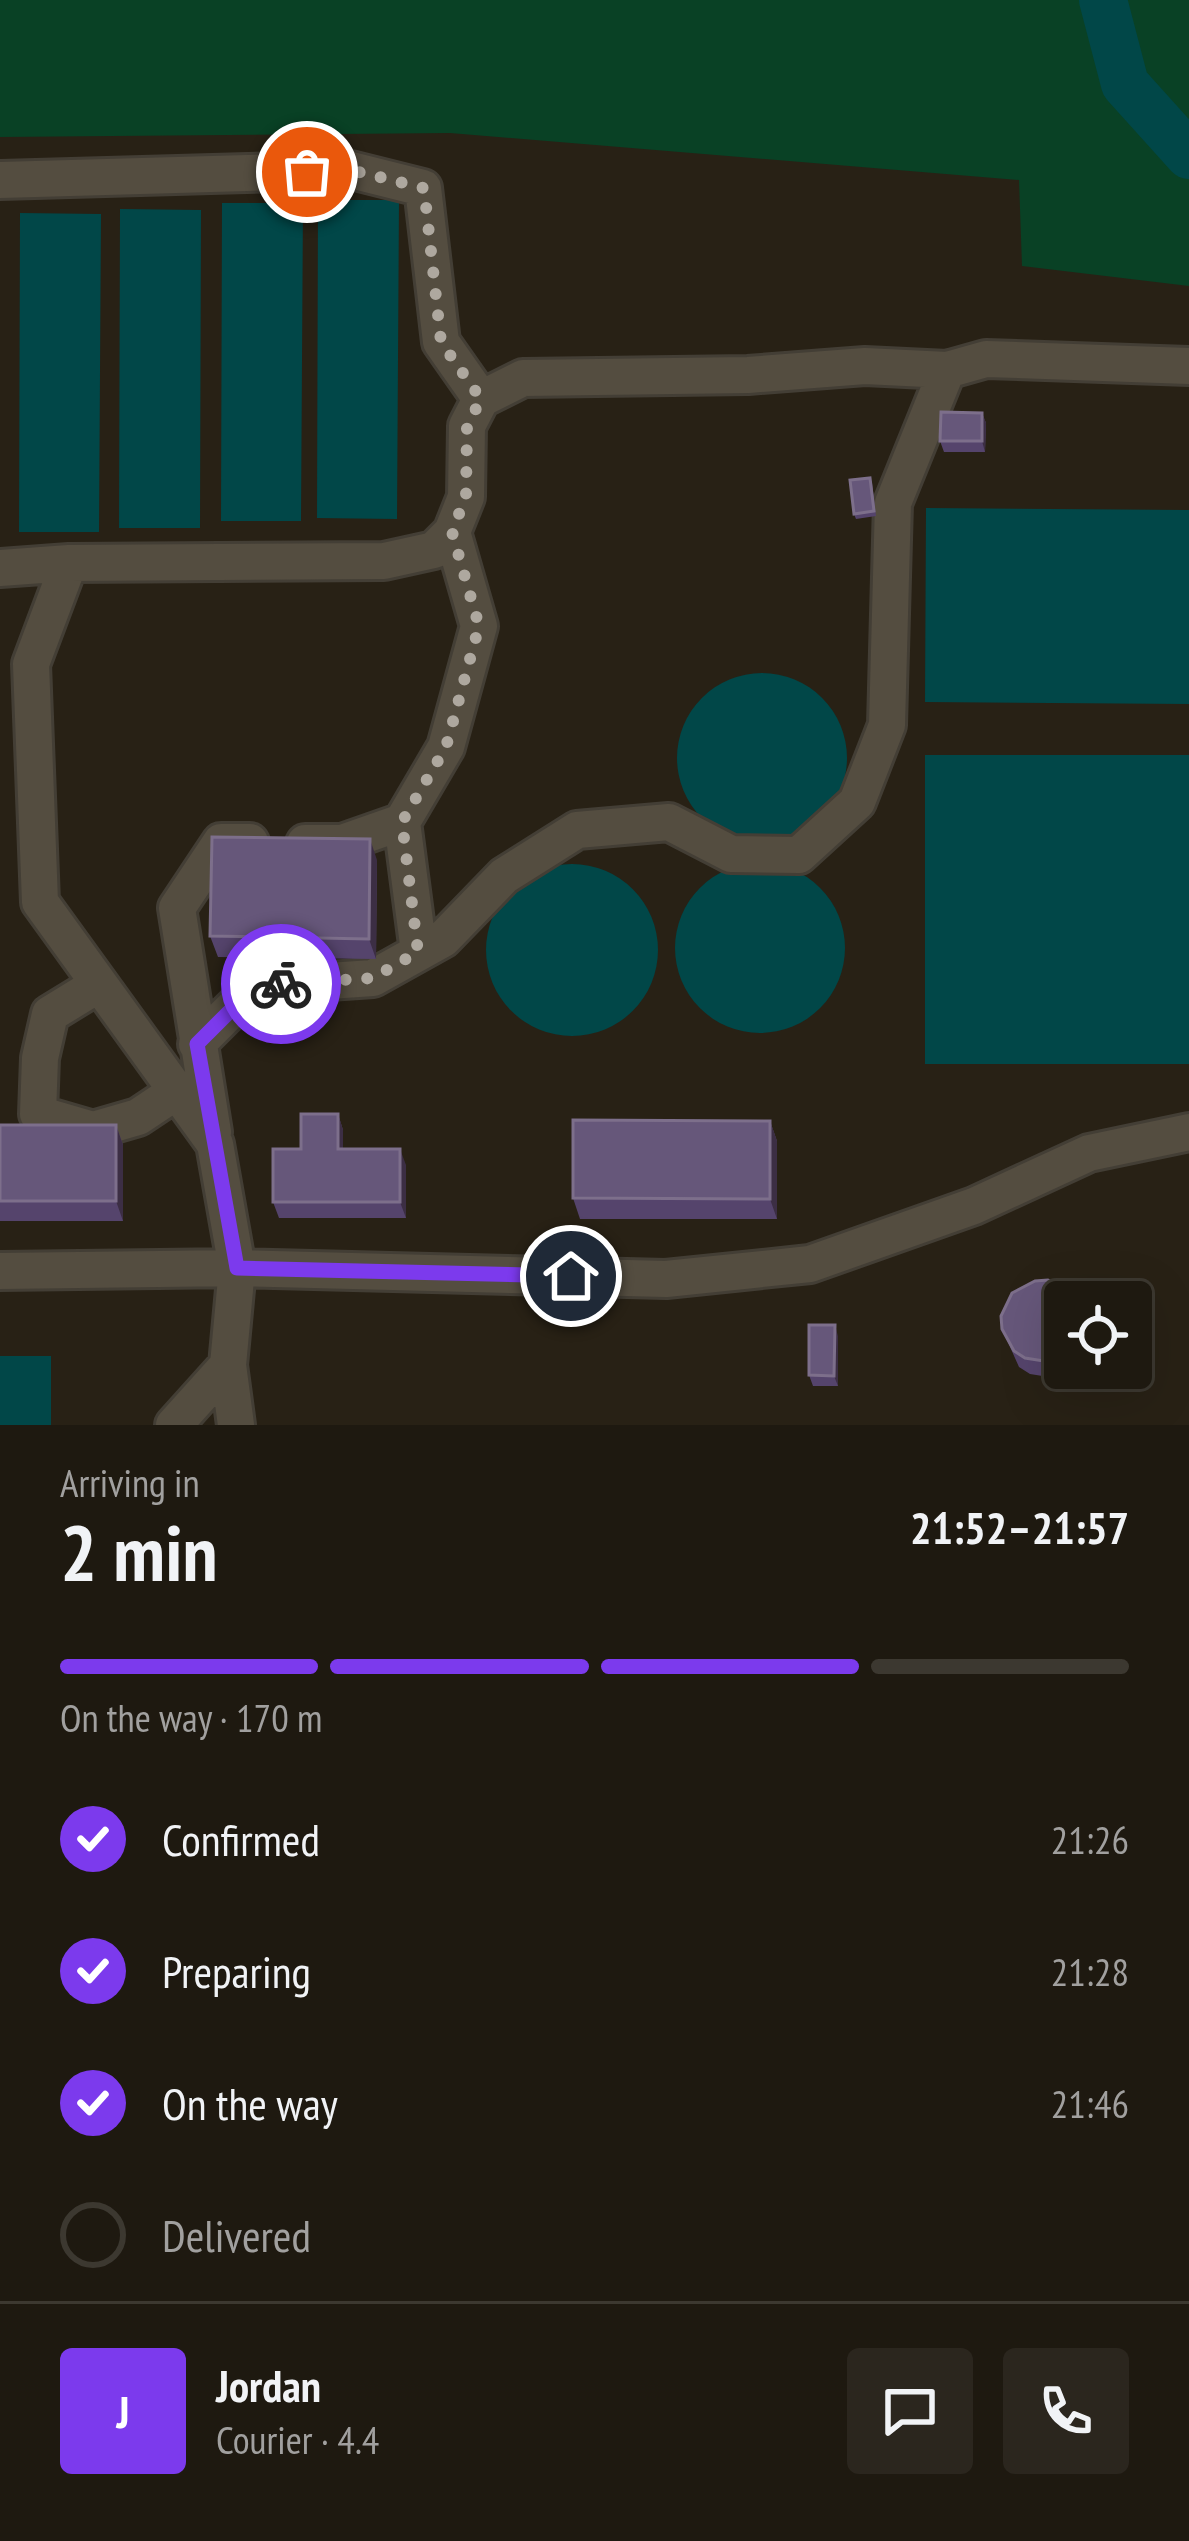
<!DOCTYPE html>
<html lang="en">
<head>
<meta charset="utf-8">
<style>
	body { margin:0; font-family:"PT Sans Narrow",sans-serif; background:#2b261e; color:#f1f3f6; height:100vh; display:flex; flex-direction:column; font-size:45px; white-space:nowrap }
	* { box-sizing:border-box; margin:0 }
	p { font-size:39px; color:#a1a09f }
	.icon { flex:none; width:66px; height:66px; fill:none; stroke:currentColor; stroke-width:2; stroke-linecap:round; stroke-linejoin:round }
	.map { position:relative; height:1425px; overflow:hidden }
	.side { display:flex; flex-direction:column; background:#1e1910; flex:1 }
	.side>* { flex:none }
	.buttons { position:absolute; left:1044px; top:1281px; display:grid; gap:24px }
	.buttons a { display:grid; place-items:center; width:108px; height:108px; border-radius:12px; background:#1e1910; box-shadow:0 12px 48px #0002,0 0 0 3px #3c3830; font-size:60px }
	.pin { position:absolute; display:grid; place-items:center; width:102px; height:102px; color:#fff; margin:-51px; border:6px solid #fff; border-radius:50%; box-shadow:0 3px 12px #0007 }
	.courier { position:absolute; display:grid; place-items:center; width:120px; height:120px; margin:-60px; border:9px solid #7c3aed; border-radius:50%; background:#fff; color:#222; box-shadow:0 3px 15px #0007 }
	.summary em { font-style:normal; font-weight:700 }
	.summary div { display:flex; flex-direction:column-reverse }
	.summary { display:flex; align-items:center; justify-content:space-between; height:204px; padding:0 60px }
	h1 { font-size:78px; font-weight:700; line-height:90px }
	.bar { display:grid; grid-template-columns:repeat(4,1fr); gap:18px 12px; align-content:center; height:144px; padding:0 60px }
	.bar i { height:15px; border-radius:9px; background:#3c3830 }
	.bar .selected { background:#7c3aed }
	.bar p { grid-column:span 4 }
	.line { display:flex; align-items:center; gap:30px; padding:0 60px; border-top:3px solid #3c3830 }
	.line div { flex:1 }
	.round { display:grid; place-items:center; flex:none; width:126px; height:126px; border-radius:12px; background:#2b261e }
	ol { padding:0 60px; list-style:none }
	li { display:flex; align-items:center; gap:36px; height:132px }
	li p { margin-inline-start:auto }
	li .icon { padding:12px; border-radius:50%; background:#7c3aed; color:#fff; stroke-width:4 }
	li:last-child { color:#a1a09f }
	li i { width:66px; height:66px; border:6px solid #3c3830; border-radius:50% }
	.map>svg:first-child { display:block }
</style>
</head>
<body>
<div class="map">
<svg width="1189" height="1425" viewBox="0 0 1189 1425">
	<rect width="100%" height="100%" fill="#282115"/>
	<path fill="#094125" d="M0 0H1189V286L1022 266 1019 180 450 133 0 137Z"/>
	<path fill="#014748" d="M318 200H399L397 519 317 518Z
		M222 203H303L301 521H221Z
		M120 209 201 210 200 528H119Z
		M20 213 101 214 99 532H19Z
		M926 508 1189 510V704L925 702Z
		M677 758a85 85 0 1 1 170 0a85 85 0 1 1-170 0Z
		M925 755H1189V1064H925Z
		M675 948a85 85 0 1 1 170 0a85 85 0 1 1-170 0Z
		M486 950a86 86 0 1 1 172 0a86 86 0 1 1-172 0Z
		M0 1356H51V1425H0Z"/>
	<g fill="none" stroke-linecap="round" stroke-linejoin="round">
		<path stroke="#014748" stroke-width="48" d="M1103 0 1125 84 1189 155"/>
		<g stroke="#433e35" stroke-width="42">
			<path id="minor" d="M0 180 351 170 423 188 441 342 481 399
				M69 563 31 664 40 902 215 1144 237 1268 228 1365 236 1425
				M0 568 69 563 384 561 434 550 452 532 466 497 467 426 481 399 523 378 748 375 865 366 947 370 986 359 1189 366
				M402 822 419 952
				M305 843H342L402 822 446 747 479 626 452 532
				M99 984 50 1014 40 1058 38 1114 93 1130 138 1117 177 1091
				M197 1044 255 986 373 978 443 939 504 876 577 830 669 822 731 854 799 855 857 802 887 725 893 503 947 370
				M213 1132 177 908 221 842H250
				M0 1271 237 1268 666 1279 810 1264 974 1206 1089 1153 1189 1132
				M174 1425 228 1365"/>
		</g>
		<use href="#minor" stroke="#544d40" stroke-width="36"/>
	</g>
	<path fill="#55446c" d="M982 413 986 423 985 452H944L940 441Z
		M872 483 876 516 856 519 854 514Z
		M377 860 376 959 218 957 210 936Z
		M338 1114 343 1130V1149L406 1165V1218H279L273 1202 301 1149Z
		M770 1121 777 1141V1219H580L573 1198Z
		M0 1125H116L123 1145V1221H0Z
		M1065 1302V1368H1073L1055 1378 1030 1374 1019 1367 1002 1329Z
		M838 1336V1386H813L809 1375Z"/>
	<path fill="#3c2e44" d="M982 413 986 423 985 452 982 441Z
		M370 839 377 860 376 959 369 939Z
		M338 1114 343 1130V1165L338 1149Z
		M770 1121 777 1141V1219L770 1199Z
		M116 1125 123 1145V1221L116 1201Z
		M400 1149 406 1165V1218L400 1202Z
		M835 1325 838 1336V1386L834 1376Z"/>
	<path fill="#66577a" stroke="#7d6f8b" stroke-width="3" d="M941 412 982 413V441H940Z
		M870 478 874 511 854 514 850 480Z
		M212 837 370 839 369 939 210 936Z
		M301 1114H338V1149H400V1202H273V1149H301Z
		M573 1120 770 1121V1199L573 1198Z
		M0 1125H116V1201H0Z
		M1048 1280 1071 1291 1077 1302H1065V1354L1050 1362 1025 1358 1014 1351 1002 1329 1001 1316 1012 1293 1035 1281Z
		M809 1325H835L834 1376 809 1375Z"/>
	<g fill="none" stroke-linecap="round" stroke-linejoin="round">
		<path stroke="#aea89f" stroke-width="12" stroke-dasharray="0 21.6" d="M281 984 373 978 418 952 402 822 446 747 479 626 452 532 466 496 467 426 481 399 441 342 424 188 351 170 307 172"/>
		<path stroke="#7c3aed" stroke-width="15" d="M281 984 255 986 197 1044 237 1268 571 1276"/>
	</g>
</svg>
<div class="buttons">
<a><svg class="icon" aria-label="locate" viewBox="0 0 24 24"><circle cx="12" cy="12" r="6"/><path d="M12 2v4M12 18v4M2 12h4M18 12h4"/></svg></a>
</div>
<div class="pin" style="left:307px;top:172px;background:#ea580c"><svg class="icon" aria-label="bag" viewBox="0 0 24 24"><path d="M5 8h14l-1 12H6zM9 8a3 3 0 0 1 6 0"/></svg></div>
<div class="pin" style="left:571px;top:1276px;background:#1f2937"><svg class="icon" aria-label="home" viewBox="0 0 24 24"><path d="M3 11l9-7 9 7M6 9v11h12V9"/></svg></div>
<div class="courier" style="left:281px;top:984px"><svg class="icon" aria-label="bike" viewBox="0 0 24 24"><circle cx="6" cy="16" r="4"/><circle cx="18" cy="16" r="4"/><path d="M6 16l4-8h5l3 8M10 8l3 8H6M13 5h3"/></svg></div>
</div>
<section class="side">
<div class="summary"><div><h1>2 min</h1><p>Arriving in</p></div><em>21:52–21:57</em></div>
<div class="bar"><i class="selected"></i><i class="selected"></i><i class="selected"></i><i></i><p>On the way · 170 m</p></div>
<ol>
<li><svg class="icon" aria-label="check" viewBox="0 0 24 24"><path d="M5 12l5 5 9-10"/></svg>Confirmed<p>21:26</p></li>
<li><svg class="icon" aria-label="check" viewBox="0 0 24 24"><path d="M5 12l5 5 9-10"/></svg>Preparing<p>21:28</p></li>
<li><svg class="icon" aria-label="check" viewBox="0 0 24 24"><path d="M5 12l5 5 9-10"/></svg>On the way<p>21:46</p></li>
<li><i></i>Delivered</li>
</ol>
<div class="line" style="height:216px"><b class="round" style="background:#7c3aed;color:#fff">J</b><div><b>Jordan</b><p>Courier · 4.4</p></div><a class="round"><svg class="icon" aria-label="chat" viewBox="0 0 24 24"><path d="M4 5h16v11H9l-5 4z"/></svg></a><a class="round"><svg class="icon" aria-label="phone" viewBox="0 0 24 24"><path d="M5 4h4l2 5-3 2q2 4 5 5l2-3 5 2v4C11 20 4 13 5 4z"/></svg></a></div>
</section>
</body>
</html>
